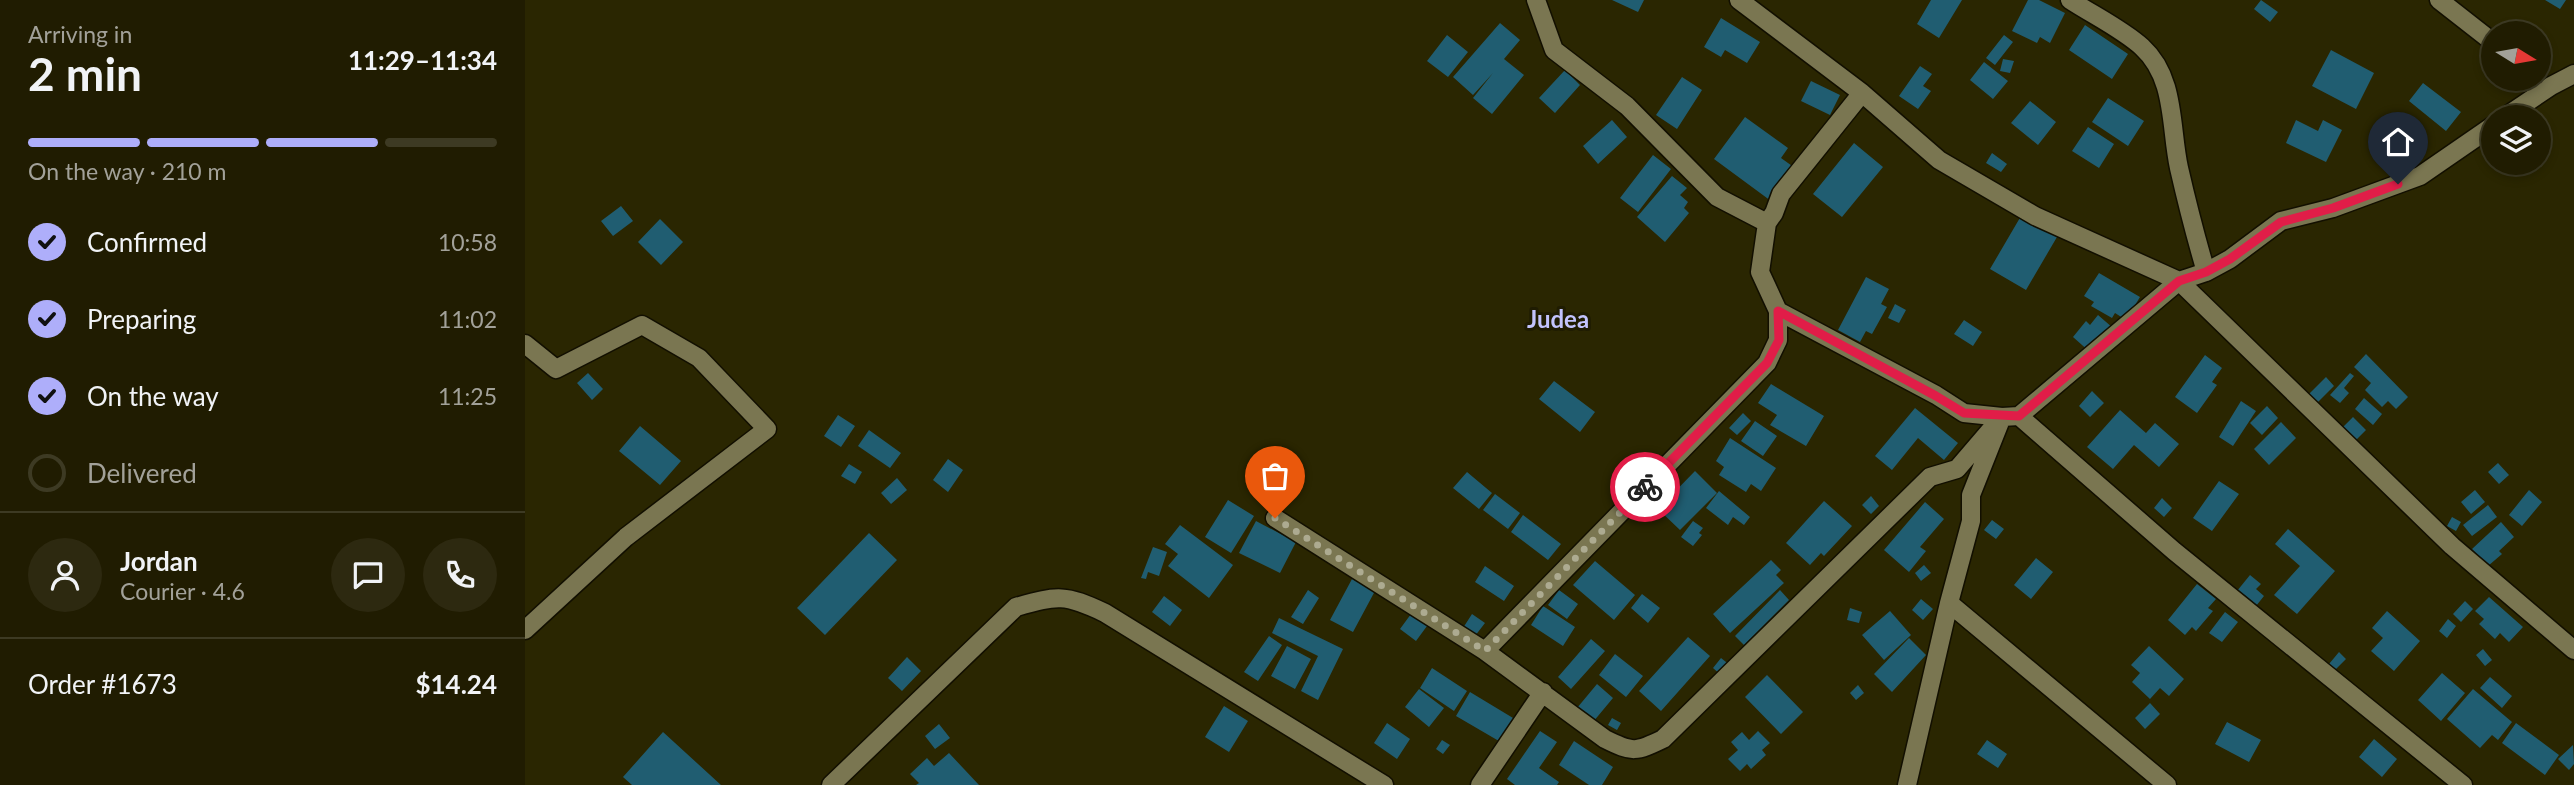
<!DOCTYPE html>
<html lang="en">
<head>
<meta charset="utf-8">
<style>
	body { margin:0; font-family:Lato,sans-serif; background:#2d2910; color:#f1f3f6; height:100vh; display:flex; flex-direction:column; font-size:26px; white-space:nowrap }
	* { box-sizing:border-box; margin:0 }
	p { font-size:23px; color:#a2a199 }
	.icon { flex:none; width:38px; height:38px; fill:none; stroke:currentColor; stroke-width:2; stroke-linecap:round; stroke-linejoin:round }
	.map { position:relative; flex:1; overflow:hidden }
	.panel { display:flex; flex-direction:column; background:#201c01; width:525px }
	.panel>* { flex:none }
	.needle { width:46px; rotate:101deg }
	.buttons { position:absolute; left:1956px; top:21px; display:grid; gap:14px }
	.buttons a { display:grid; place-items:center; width:70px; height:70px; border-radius:50%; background:#201c01; box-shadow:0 4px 10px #0003,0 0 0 2px #3d3a23; font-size:35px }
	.pin { position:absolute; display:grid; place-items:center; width:60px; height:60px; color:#fff; margin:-72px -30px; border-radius:50% 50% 50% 0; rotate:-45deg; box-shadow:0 0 7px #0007 }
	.pin .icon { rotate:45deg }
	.courier { position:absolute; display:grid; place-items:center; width:70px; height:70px; margin:-35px; border:5px solid #e11d48; border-radius:50%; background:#fff; color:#222; box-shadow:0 2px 9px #0007 }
	.summary em { font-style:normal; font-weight:700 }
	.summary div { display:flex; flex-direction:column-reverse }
	.summary { display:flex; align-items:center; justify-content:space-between; height:119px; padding:0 28px }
	h1 { font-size:46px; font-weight:700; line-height:52px }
	.bar { display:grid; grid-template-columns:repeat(4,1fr); gap:10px 7px; align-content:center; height:84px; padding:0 28px }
	.bar i { height:9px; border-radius:5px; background:#3d3a23 }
	.bar .selected { background:#aeaefa }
	.bar p { grid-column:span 4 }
	.line { display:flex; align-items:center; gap:18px; padding:0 28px; border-top:2px solid #3d3a23 }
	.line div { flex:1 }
	.round { display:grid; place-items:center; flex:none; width:74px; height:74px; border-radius:37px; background:#2d2910 }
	ol { padding:0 28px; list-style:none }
	li { display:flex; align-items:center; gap:21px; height:77px }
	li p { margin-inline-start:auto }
	li .icon { padding:7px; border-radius:50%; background:#aeaefa; color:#111; stroke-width:4 }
	li:last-child { color:#a2a199 }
	li i { width:38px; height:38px; border:4px solid #3d3a23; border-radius:50% }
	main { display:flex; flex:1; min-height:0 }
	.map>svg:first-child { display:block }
</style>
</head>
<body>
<main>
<section class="panel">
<div class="summary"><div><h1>2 min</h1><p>Arriving in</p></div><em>11:29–11:34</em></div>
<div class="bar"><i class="selected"></i><i class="selected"></i><i class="selected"></i><i></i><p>On the way · 210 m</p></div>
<ol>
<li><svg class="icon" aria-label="check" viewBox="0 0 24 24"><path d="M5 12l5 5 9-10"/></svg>Confirmed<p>10:58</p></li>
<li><svg class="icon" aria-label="check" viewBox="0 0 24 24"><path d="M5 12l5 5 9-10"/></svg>Preparing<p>11:02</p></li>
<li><svg class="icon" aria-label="check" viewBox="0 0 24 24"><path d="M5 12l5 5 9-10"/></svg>On the way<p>11:25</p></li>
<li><i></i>Delivered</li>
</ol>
<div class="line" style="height:126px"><a class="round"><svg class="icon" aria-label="person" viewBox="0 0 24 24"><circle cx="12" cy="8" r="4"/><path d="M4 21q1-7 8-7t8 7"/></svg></a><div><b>Jordan</b><p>Courier · 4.6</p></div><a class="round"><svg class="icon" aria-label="chat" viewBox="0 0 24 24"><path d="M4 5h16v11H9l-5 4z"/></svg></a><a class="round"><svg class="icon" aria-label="phone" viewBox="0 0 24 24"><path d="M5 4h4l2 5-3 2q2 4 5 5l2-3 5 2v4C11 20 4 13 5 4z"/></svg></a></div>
<div class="line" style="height:91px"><div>Order #1673</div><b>$14.24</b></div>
</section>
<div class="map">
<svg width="2049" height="785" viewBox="0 0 2049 785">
	<rect width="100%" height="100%" fill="#2a2601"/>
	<path fill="#205d71" d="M1087 0H1119L1113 12Z
		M1406 0H1437L1414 38 1392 24Z
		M1503 0H1514L1540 13 1525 43 1515 37 1512 43 1487 31Z
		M1736 0 1753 12 1745 22 1729 9Z
		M2020 0H2041L2035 9Z
		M1196 18 1235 42 1222 63 1200 50 1196 57 1179 47Z
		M975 23 995 40 979 59 999 75 967 114 948 98 968 73 948 95 928 77Z
		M1560 25 1603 54 1587 79 1544 50Z
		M922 35 943 52 923 77 902 61Z
		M1479 35 1488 42 1470 65 1461 58Z
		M1806 50 1849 73 1831 109 1787 86Z
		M1478 59 1489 61 1485 73 1475 71Z
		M1459 62 1483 81 1468 99 1445 80Z
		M1395 66 1407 74 1398 86 1406 91 1393 109 1374 96Z
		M1040 70 1055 85 1030 113 1014 98Z
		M1157 77 1177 90 1152 129 1131 115Z
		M1286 81 1315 95 1305 115 1276 101Z
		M1898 83 1936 112 1921 131 1884 101Z
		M1583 98 1619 121 1603 146 1567 122Z
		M1505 101 1531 122 1513 145 1486 123Z
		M1220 117 1263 148 1256 158 1270 168 1246 201 1189 159Z
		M1087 120 1102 137 1073 164 1058 146Z
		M1771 120 1793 131 1798 120 1817 130 1801 162 1761 143Z
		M1563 127 1589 144 1574 168 1547 151Z
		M1329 143 1358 167 1317 217 1288 194Z
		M1890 144 1897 155 1890 159 1884 149Z
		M1467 153 1482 164 1476 172 1461 163Z
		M1128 155 1146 169 1113 212 1095 198Z
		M1147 176 1162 188 1155 195 1163 202 1159 208 1164 213 1140 242 1112 217Z
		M96 206 108 221 88 236 76 221Z
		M1496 216 1532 237 1501 290 1465 269Z
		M135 219 158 242 136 265 113 242Z
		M1574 273 1615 297 1601 320 1590 313 1587 318 1566 306 1569 302 1559 296Z
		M1341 277 1364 289 1356 304 1362 307 1347 334 1341 331 1335 342 1313 330Z
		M1370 304 1381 310 1374 323 1363 318Z
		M1573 315 1588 328 1566 353 1548 337 1561 321 1565 325Z
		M1439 320 1457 332 1448 346 1429 334Z
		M1841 354 1883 397 1871 409 1863 401 1857 407 1840 390 1846 383 1829 367Z
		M1680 355 1697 368 1687 382 1692 385 1672 413 1650 397Z
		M63 373 78 389 67 400 52 383Z
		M1825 373 1829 376 1819 388 1824 393 1815 403 1805 395Z
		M1801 377 1809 386 1788 407 1779 399Z
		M1029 381 1070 412 1055 432 1014 399Z
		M1246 384 1299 416 1281 446 1245 425 1252 415 1233 403Z
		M1567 391 1579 403 1565 417 1554 406Z
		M1839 398 1857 414 1848 425 1830 409Z
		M1716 401 1731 411 1708 446 1694 437Z
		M1742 406 1753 418 1737 435 1725 423Z
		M1390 408 1433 443 1419 460 1393 438 1367 470 1350 456Z
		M1595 410 1621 433 1630 423 1654 444 1634 467 1609 445 1588 469 1562 447Z
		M1218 413 1226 421 1212 435 1204 428Z
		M313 415 330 426 316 447 299 436Z
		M1828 417 1841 430 1831 440 1818 427Z
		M1230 421 1252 436 1238 456 1216 441Z
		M1756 422 1771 438 1744 465 1729 449Z
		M115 426 156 461 135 485 94 451Z
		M344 430 376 453 365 468 333 446Z
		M1205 438 1251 468 1236 491 1226 484 1221 492 1194 475 1199 467 1191 461Z
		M423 459 438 470 423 492 408 480Z
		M1973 463 1984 475 1974 484 1963 472Z
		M324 464 337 472 330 484 316 476Z
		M1170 471 1192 493 1155 530 1133 509Z
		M942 472 967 493 954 509 928 488Z
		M372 478 382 490 366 504 356 493Z
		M1694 481 1714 494 1687 531 1668 518Z
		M1950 490 1960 502 1946 514 1936 502Z
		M2004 490 2017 502 1997 526 1984 515Z
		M1194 491 1225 517 1219 525 1208 517 1203 525 1181 508Z
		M970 494 995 513 983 529 958 510Z
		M1346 496 1354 506 1346 514 1337 505Z
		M1637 498 1647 508 1639 517 1629 508Z
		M703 500 729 516 706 553 680 537Z
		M1299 501 1327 526 1299 556 1296 553 1285 565 1261 543Z
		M1400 502 1419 519 1395 547 1401 551 1384 572 1359 550Z
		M1963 505 1972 517 1947 536 1938 525Z
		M998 515 1036 544 1023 560 986 532Z
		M1927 517 1936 522 1931 531 1922 526Z
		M1467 520 1479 529 1471 539 1459 530Z
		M731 521 771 542 755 573 714 553Z
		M1168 521 1178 528 1174 533 1177 535 1168 546 1156 537Z
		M1976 522 1989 537 1974 551 1977 554 1963 566 1947 549Z
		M655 525 708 565 684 598 643 566 653 554 640 544Z
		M1763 529 1810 571 1772 614 1749 595 1775 566 1750 544Z
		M344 533 372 560 300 635 272 608Z
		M628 547 642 552 634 576 623 572 621 579 616 578Z
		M1511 558 1528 572 1506 599 1489 585Z
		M1246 560 1256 570 1251 575 1259 583 1205 633 1188 614Z
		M1070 561 1110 595 1089 620 1048 585Z
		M1399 565 1406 573 1396 581 1390 573Z
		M960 566 989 586 979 601 950 582Z
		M1725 575 1736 584 1731 589 1739 596 1731 606 1712 591Z
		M827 579 850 591 828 632 805 620Z
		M1672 584 1691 599 1683 608 1688 611 1671 631 1667 627 1660 635 1643 620Z
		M783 590 794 598 778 624 766 617Z
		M1034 590 1053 604 1042 619 1023 605Z
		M1255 590 1264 600 1219 645 1210 636Z
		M1117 594 1135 608 1123 623 1106 608Z
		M639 596 657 610 645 626 627 612Z
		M1964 597 1998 627 1984 642 1975 633 1970 639 1954 624 1959 619 1950 611Z
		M1396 599 1408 609 1398 620 1387 610Z
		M1940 601 1948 609 1936 622 1928 614Z
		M1018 606 1050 627 1038 646 1006 625Z
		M1325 608 1337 612 1334 623 1322 620Z
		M1365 611 1386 635 1359 660 1337 635Z
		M1862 611 1895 641 1869 671 1846 651 1858 638 1847 628Z
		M1700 612 1713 622 1697 642 1684 633Z
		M886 614 902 626 891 641 875 629Z
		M947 614 960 623 950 636 938 628Z
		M754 618 818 649 793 700 776 691 793 656 747 633Z
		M1923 619 1931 626 1922 638 1914 631Z
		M744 636 757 645 733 681 719 672Z
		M1163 637 1185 656 1136 711 1114 691Z
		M1384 638 1401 655 1367 692 1349 674Z
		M1066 639 1080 651 1046 689 1033 677Z
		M762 646 786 659 770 689 746 676Z
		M1624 646 1659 679 1644 696 1635 688 1625 699 1607 682 1615 673 1606 665Z
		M1958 649 1967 660 1960 666 1951 655Z
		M1814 652 1821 659 1810 670 1804 664Z
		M1090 654 1118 676 1101 697 1074 675Z
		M382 657 396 671 377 691 363 678Z
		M1196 658 1206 666 1197 676 1188 668Z
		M907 668 942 691 929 711 895 688Z
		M1917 673 1940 693 1916 721 1893 700Z
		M1242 675 1278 712 1256 734 1220 697Z
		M1965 677 1987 696 1977 708 1955 688Z
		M1072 684 1088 698 1068 722 1052 708Z
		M1333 685 1339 693 1331 700 1325 693Z
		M894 689 919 708 904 727 880 707Z
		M1948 689 1987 722 1973 740 1967 735 1955 748 1922 719Z
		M945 692 993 721 979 744 931 716Z
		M1625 703 1635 714 1620 729 1610 718Z
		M699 706 723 721 704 752 680 737Z
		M1087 718 1096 723 1092 730 1083 725Z
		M1702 722 1736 740 1724 762 1690 744Z
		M862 723 885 739 872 759 849 743Z
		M1991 723 2034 755 2020 775 1977 743Z
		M414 724 425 738 410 749 400 736Z
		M1015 731 1032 742 1014 768 1034 782 1032 785H990L982 779Z
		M1233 731 1245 743 1237 750 1241 755 1226 769 1222 764 1215 771 1203 759 1213 750 1206 742 1217 732 1224 740Z
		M138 732 196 785H107L98 777Z
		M1849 739 1872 759 1857 777 1834 757Z
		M917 740 925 745 918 754 911 749Z
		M1462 740 1482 754 1473 768 1452 754Z
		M1049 741 1088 767 1077 785H1064L1034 765Z
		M2048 745 2049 764 2044 770 2033 759Z
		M424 753 454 785H391L394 783 385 774 402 758 409 766Z"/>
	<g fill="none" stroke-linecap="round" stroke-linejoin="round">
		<g stroke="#120f00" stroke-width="21">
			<path id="street" d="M1011 0 1029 50 1102 106 1192 197 1242 223
				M1214 0 1337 93 1414 160 1510 216 1654 281 1927 546 2049 650
				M1545 0C1568 15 1597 29 1617 47 1651 78 1645 127 1654 168 1662 203 1671 238 1681 272
				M1914 0 1969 43
				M1980 117 2026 86 2049 74
				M1253 311 1411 395 1439 413 1477 417
				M0 344 31 369 117 325 174 358 242 429 101 537 0 630
				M1494 416 1649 551 1938 785
				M750 518 960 651 1080 739C1108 753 1111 752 1138 739L1405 477 1432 469 1468 427
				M1424 603 1642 785
				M960 651 1242 363 1253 340V311L1235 272 1242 223 1249 213 1256 194 1337 93
				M306 785 491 607C533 595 540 594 580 613L859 785
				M955 785 1018 692
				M1382 785 1424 603 1446 521V495L1477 417 1494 416 1654 281 1681 272 1705 259 1756 221 1808 208 1895 176 1969 125"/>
		</g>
		<use href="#street" stroke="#7a7651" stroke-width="18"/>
	</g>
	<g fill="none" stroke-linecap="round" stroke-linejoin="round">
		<path stroke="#adab91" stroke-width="7" stroke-dasharray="0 12.6" d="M750 518 960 651 1120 487"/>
		<path stroke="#e11d48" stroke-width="9" d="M1120 487 1242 363 1254 340 1253 311 1411 396 1439 413 1494 416 1654 281 1681 272 1705 259 1756 222 1808 208 1873 184"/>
	</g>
	<g text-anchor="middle" stroke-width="6" stroke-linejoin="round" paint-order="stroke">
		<g font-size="24" font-weight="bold" fill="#c2c3fd" stroke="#1f1c02">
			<text x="1033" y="328">Judea</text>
		</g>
	</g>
</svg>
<div class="buttons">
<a><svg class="needle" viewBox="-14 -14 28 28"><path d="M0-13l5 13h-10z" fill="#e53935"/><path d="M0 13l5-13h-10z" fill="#a2a199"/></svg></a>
<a><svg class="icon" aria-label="layers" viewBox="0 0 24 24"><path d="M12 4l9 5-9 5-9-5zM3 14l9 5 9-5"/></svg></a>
</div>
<div class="pin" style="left:750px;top:518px;background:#ea580c"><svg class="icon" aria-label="bag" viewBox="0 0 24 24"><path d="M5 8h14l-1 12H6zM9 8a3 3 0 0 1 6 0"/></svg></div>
<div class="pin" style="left:1873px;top:184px;background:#1f2937"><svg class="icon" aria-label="home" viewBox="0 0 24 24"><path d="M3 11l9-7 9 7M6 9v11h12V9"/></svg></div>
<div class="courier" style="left:1120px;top:487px"><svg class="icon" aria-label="bike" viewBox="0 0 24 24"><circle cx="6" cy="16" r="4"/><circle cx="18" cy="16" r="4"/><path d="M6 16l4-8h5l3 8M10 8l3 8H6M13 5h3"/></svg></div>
</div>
</main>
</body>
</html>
